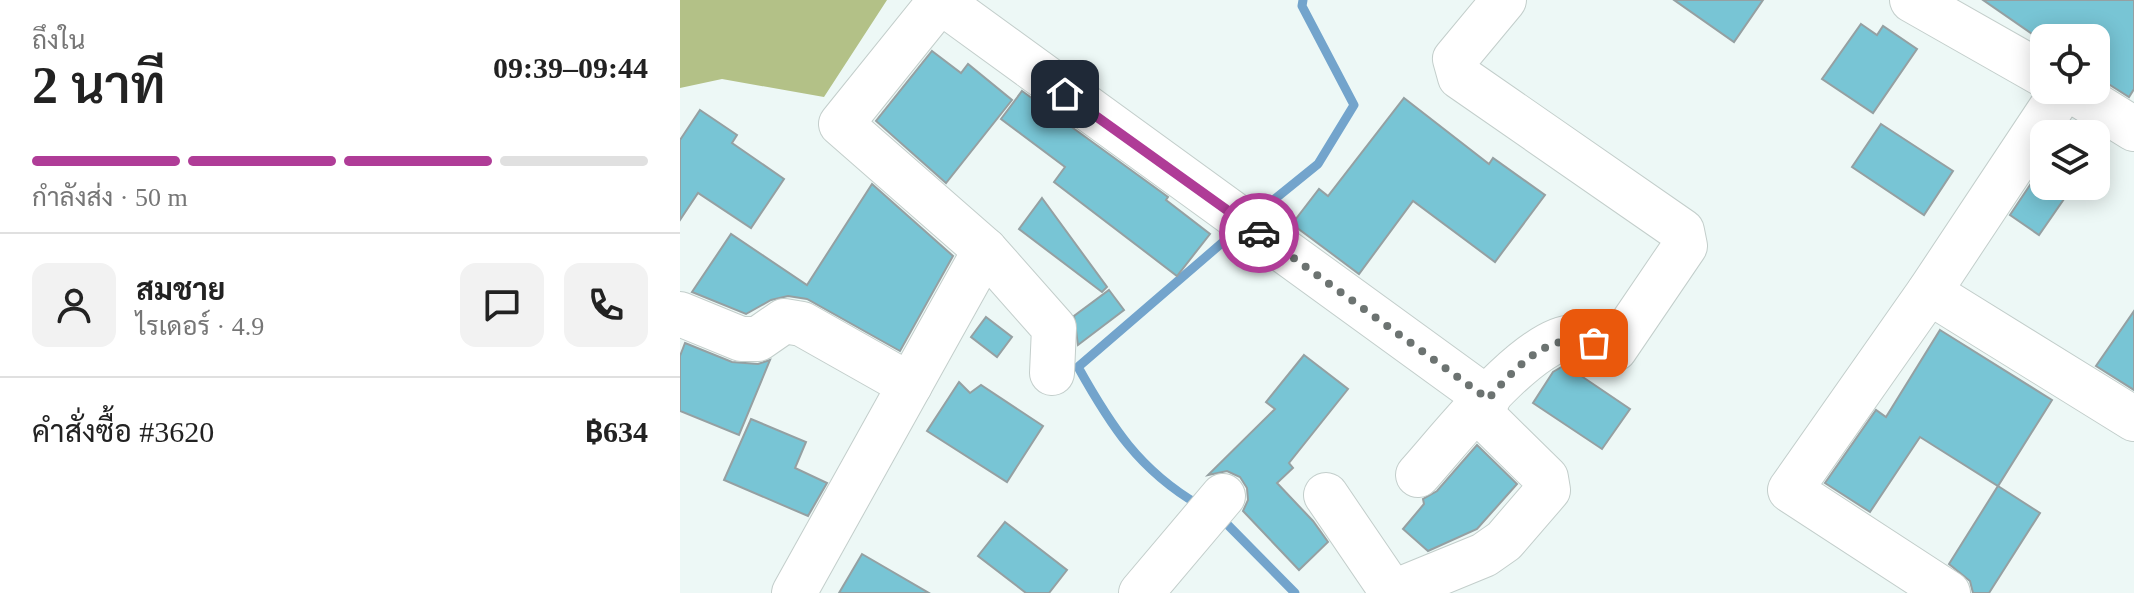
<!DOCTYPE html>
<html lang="th">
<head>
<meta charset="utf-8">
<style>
  :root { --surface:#fff; --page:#f2f2f2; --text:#222; --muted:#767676; --line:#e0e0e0; --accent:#af3c97 }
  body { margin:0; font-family:"Times New Roman",Sarabun,serif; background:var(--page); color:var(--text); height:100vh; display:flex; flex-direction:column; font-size:30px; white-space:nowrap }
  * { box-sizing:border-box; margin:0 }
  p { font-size:26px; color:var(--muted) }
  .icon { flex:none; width:44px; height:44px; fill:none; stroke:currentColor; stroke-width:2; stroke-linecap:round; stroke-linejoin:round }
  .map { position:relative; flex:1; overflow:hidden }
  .panel { display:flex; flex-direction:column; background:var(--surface); width:680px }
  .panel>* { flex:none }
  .buttons { position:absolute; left:1350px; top:24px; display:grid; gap:16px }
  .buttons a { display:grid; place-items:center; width:80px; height:80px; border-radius:16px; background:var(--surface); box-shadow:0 4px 20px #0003; font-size:40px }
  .pin { position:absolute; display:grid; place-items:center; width:68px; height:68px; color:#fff; margin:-34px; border-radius:16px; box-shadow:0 4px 12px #0006 }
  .courier { position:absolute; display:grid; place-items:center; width:80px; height:80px; margin:-40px; border:6px solid #af3c97; border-radius:50%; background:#fff; color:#222; box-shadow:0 2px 10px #0007 }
  .headline em { font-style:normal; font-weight:600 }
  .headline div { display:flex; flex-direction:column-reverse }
  .headline { display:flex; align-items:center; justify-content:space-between; height:136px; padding:0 32px }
  h1 { font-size:52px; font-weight:600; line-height:60px }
  .bar { display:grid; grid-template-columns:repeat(4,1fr); gap:12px 8px; align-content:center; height:96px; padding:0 32px }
  .bar i { height:10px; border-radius:6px; background:var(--line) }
  .bar .active { background:var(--accent) }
  .bar p { grid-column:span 4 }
  .line { display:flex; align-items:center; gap:20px; padding:0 32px; border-top:2px solid var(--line) }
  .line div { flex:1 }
  .round { display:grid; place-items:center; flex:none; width:84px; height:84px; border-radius:16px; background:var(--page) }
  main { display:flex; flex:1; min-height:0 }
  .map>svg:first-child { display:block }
</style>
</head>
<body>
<main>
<section class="panel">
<div class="headline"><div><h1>2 นาที</h1><p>ถึงใน</p></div><em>09:39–09:44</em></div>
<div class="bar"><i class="active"></i><i class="active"></i><i class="active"></i><i></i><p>กำลังส่ง · 50 m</p></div>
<div class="line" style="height:144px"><a class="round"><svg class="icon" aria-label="person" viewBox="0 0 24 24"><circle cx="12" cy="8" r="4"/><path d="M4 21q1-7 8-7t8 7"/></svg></a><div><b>สมชาย</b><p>ไรเดอร์ · 4.9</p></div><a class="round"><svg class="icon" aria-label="chat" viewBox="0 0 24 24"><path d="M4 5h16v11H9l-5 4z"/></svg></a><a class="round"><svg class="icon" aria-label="phone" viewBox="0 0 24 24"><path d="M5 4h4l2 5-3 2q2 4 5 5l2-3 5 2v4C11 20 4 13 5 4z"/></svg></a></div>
<div class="line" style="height:104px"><div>คำสั่งซื้อ #3620</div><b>฿634</b></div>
</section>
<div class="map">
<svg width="1454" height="593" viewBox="0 0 1454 593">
  <rect width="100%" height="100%" fill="#edf8f6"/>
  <!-- forest -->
  <polygon fill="#b3c187" points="0,0 207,0 144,97 42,79 0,88"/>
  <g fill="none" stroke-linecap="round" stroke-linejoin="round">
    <!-- stream -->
    <g stroke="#73a4cc" stroke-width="9">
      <polyline points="575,215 638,164 674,105 622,6 623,0"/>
      <path d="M 519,505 C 459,470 431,426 398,367 L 557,230"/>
      <polyline points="539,516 615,593"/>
    </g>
  </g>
  <!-- building -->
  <g fill="#78c5d5" stroke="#95a0a2" stroke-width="2">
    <polygon points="994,0 1083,0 1054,42"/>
    <polygon points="1303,0 1454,0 1454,89 1449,97 1416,76 1416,38 1358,38"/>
    <polygon points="1181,24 1197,35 1203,26 1237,49 1193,113 1142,79"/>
    <polygon points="252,51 281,73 288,64 332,100 266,183 196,121"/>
    <polygon points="342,91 488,197 486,200 530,234 497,276 374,182 385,167 321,119"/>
    <polygon points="724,98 809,164 813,158 865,195 815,262 733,201 679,274 612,224 639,189 648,196"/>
    <polygon points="20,110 57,135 52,143 104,179 71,228 18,193 0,220 0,140"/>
    <polygon points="1201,124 1273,171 1244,215 1172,167"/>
    <polygon points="1364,164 1364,186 1393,186 1359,235 1330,215"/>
    <polygon points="192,184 273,256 220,351 127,299 108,296 91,300 66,314 12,292 51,234 127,285"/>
    <polygon points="362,198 427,287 422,292 339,229"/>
    <polygon points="429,290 444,310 398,345 394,316"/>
    <polygon points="1454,311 1454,390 1416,366"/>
    <polygon points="306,317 332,337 317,357 291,337"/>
    <polygon points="1260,330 1372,400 1318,486 1240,437 1190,512 1145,483 1196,410 1206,417"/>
    <polygon points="5,343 52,362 78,364 90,360 59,435 0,411 0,356"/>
    <polygon points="624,355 668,389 609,463 613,468 597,483 633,521 648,542 619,570 563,511 568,500 567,488 560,477 547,471 528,475 595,409 586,402"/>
    <polygon points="885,365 950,409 922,449 853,403 873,372"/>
    <polygon points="279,382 290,393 301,385 363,426 327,482 247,431"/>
    <polygon points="71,419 126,442 115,468 147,483 128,516 44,480"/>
    <polygon points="797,445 837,484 797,529 748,551 723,529 744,504 743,499 757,491"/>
    <polygon points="1318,486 1360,513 1309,593 1293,593 1290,581 1269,564"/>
    <polygon points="325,522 387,570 369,593 346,593 298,556"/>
    <polygon points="182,554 249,593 159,593"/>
  </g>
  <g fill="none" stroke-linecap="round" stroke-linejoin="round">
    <defs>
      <g id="minor">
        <polyline points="1232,0 1364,75"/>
        <polyline points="1391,90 1454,129"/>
        <polyline points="1249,292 1454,419"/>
        <polyline points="0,314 61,339 78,339 104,321 122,324 230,385"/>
        <polyline points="372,373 374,328 305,250 161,124 260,1 808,399"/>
        <path d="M 738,475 C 768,442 848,338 893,337 C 905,337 923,346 935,349 L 1005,246 L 1002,231 L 780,77 L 775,59 L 824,0"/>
        <polyline points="646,495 712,592"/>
        <polyline points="114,593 305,250"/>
        <polyline points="461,593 543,496"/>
        <polyline points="711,593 804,555 824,541 868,490 866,478 797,410"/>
        <polyline points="1268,593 1110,490 1249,292 1383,90"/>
      </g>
    </defs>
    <!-- minor casing -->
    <use href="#minor" stroke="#c3cecb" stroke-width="46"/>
    <!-- minor -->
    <use href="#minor" stroke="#fff" stroke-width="44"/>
  </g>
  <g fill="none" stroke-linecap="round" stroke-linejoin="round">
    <!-- done -->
    <path stroke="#6c7371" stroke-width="8" stroke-dasharray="0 14.4" d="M 579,233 L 808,399 C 837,367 867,330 914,343"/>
    <!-- route -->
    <polyline stroke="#af3c97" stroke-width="10" points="385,94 579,233"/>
  </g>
</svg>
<div class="buttons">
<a><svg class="icon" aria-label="locate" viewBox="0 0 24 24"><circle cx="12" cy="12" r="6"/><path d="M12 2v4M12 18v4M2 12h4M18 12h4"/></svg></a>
<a><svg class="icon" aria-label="layers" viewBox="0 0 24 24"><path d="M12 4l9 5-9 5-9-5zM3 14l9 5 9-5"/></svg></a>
</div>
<div class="pin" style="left:914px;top:343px;background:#ea580c"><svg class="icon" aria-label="bag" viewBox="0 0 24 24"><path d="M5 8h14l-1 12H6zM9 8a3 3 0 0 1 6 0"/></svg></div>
<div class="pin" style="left:385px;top:94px;background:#1f2937"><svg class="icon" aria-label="home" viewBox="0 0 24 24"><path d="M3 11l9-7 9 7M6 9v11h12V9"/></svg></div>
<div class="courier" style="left:579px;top:233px"><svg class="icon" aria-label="car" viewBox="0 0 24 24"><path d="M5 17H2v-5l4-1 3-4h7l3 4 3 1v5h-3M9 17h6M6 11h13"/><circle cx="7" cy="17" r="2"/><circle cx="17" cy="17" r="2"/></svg></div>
</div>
</main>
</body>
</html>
